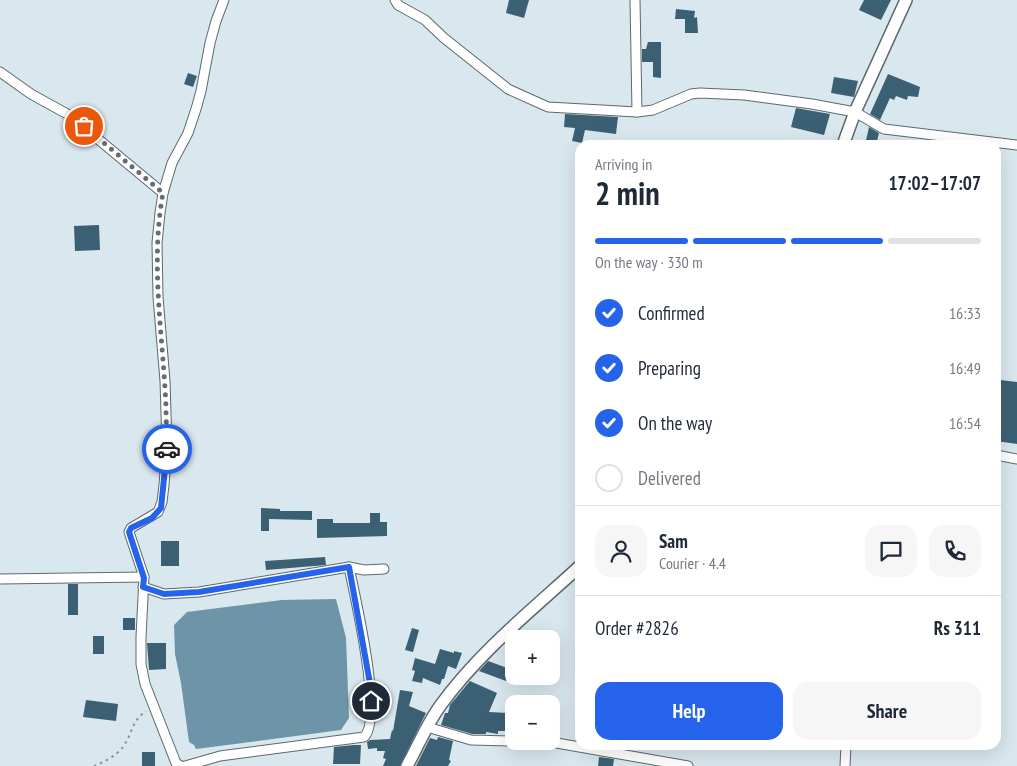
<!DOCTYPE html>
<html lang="en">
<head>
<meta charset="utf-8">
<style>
  :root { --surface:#fff; --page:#f6f6f7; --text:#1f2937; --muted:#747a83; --line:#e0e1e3; --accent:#2563eb }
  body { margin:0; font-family:"PT Sans Narrow",sans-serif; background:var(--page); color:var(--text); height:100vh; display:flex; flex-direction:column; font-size:19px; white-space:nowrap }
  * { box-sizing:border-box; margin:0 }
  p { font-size:16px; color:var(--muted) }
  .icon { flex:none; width:28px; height:28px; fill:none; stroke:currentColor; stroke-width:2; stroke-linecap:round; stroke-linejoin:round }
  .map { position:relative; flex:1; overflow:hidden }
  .drawer { position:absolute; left:575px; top:140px; width:426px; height:610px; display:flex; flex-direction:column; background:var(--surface); border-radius:15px; box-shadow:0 5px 20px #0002 }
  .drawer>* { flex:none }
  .buttons { position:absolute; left:505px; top:630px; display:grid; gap:10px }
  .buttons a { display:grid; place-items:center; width:55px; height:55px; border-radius:10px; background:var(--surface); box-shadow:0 5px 20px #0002; font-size:25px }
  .pin { position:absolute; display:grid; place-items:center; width:42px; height:42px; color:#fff; margin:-21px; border:2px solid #fff; border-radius:50%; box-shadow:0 1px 5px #0007 }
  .courier { position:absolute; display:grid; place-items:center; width:50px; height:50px; margin:-25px; border:4px solid #2563eb; border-radius:50%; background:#fff; color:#222; box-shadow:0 1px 6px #0007 }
  .summary em { font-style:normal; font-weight:700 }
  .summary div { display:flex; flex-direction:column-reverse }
  .summary { display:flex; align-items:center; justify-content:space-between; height:85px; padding:0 20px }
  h1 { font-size:32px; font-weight:700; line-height:38px }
  .bar { display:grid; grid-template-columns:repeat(4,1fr); gap:8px 5px; align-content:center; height:60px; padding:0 20px }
  .bar i { height:6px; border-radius:4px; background:var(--line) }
  .bar .active { background:var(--accent) }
  .bar p { grid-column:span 4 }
  .line { display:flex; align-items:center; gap:12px; padding:0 20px; border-top:1px solid var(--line) }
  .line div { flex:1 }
  .round { display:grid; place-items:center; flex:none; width:52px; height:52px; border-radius:15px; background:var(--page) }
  ol { padding:0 20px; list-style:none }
  li { display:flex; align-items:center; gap:15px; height:55px }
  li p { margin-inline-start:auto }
  li .icon { padding:5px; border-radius:50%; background:var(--accent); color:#fff; stroke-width:4 }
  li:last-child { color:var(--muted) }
  li i { width:28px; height:28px; border:2px solid var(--line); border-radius:50% }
  .action { display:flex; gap:10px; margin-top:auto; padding:10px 20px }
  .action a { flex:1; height:58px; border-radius:15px; background:var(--accent); color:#fff; font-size:20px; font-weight:700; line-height:58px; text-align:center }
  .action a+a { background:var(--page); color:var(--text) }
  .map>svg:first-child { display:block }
</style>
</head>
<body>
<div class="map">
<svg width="1017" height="766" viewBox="0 0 1017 766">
  <rect width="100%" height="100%" fill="#d9e7ee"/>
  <!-- water -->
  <polygon fill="#6e94a8" points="336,599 346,638 349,718 341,730 196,749 194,745 189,742 181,683 175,654 174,625 187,612 282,600"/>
  <!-- building -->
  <g fill="#3c6073">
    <polygon points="509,0 529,0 524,18 506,13"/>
    <polygon points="864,0 891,0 881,20 859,10"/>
    <polygon points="676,9 695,11 694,18 697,17 698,33 685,33 685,19 675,19"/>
    <polygon points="648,42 661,42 661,78 653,77 653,62 642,62 642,49 646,49"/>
    <polygon points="188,73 197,76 193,87 184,84"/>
    <polygon points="888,74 920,87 918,97 908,96 907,100 896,96 894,100 890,98 880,120 870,114"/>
    <polygon points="834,77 858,81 854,97 831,93"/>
    <polygon points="796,108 830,114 824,135 791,127"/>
    <polygon points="565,114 618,117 616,134 585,130 582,143 572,141 575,128 564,127"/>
    <polygon points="869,127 879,133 876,145 865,145"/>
    <polygon points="99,225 100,250 75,251 74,226"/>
    <polygon points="1000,380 1017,382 1017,444 996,441 996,402"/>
    <polygon points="261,508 280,509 280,511 312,511 312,520 269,519 269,531 261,531"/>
    <polygon points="370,513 380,513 380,522 387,522 387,536 317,538 317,519 333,519 333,523 370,523"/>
    <rect x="161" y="541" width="18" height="25"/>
    <polygon points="325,557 326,565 266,570 265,561"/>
    <rect x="68" y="584" width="10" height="31"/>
    <rect x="123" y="618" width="12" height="12"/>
    <polygon points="412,628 419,630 413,652 405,650"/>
    <rect x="93" y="636" width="11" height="18"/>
    <polygon points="147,643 166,643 166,669 149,670"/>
    <polygon points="440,649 454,653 454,651 462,653 456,669 448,666 444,679 442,679 440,685 423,678 422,683 412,681 415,671 412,670 415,658 435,664"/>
    <polygon points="488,661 510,669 506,681 479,671"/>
    <polygon points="470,681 497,693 489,712 508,713 507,731 498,731 498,734 486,732 486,734 472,734 441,725 445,713 448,713 450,705"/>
    <polygon points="400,690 413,692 409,706 426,713 400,766 383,766 386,759 383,758 385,751 377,751 377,748 368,749 367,742 370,740 390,739 392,730 393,731"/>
    <polygon points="86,700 118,704 116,721 83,717"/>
    <polygon points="438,737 453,741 449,760 451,761 448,766 416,766 430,738 437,740"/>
    <polygon points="354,745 361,745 360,764 333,764 334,747"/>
    <rect x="142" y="752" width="13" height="14"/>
    <polygon points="599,757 614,759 613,766 598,766"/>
  </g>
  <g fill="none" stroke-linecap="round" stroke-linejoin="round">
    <defs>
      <g id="street">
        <polyline points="395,0 398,5 425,20 444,38 508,89 548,107 637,112 653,110 691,94 700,93 744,95 812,104 855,112 884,129 1017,145"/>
        <polyline points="635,0 637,112"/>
        <polyline points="0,72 31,94 69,115 163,193"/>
        <polyline points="996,455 1017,459"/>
        <polyline points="0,579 144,577"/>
        <polyline points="143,587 164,594 199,592 349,567 364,570 384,569"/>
        <polyline points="427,727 471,740 514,741"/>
        <polyline points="545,741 688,766"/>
        <polyline points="181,766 176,763 145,684 141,664 141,637 144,577 129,532 131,528 158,512 162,502 164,485 167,445 165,381 158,297 157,243 160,213 163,193 172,163 188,133 196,109 201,91 210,43 216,21 224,0"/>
        <path d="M 185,766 L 220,756 L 364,737 C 384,718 355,597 349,567"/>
        <polyline points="845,766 846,745"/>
      </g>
      <g id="secondary">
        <polyline points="843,145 855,112 906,0"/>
        <path d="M 407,766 C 418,746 427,724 440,706 C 479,652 532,610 580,566"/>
      </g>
    </defs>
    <!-- street casing -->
    <use href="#street" stroke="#5d696f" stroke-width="11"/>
    <!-- secondary casing -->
    <use href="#secondary" stroke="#5d696f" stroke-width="14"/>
    <!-- path -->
    <path stroke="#889297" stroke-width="2" stroke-dasharray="2.5 4" stroke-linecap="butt" d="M 94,766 C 104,762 116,756 123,747 C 133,733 130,723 146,711"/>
    <!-- street -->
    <use href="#street" stroke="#fff" stroke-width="9"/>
    <!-- secondary -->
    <use href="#secondary" stroke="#fff" stroke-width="11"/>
  </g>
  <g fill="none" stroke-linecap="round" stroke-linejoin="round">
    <!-- done -->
    <path stroke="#656d72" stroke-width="5" stroke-dasharray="0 9" d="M 84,126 L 163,193 C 150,264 163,335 166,407 C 166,421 167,435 167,449"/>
    <!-- route -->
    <polyline stroke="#2563eb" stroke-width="6" points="167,449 161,508 152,518 131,528 129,532 144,578 143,587 164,594 199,592 349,567 371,689 371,701"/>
  </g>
</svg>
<div class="buttons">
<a>+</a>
<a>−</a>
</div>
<div class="pin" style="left:84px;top:126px;background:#ea580c"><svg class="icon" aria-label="bag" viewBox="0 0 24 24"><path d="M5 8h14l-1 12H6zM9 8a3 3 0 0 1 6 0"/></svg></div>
<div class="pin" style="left:371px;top:701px;background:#1f2937"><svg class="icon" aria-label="home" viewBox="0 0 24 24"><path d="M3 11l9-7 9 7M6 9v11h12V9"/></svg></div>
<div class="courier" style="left:167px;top:449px"><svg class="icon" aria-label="car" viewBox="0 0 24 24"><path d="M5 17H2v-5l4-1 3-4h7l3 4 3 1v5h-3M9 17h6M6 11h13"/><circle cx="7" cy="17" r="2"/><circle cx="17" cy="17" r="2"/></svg></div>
<section class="drawer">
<div class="summary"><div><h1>2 min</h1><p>Arriving in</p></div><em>17:02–17:07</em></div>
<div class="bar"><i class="active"></i><i class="active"></i><i class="active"></i><i></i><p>On the way · 330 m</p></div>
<ol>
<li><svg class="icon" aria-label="check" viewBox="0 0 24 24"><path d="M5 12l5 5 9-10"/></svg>Confirmed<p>16:33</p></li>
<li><svg class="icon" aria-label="check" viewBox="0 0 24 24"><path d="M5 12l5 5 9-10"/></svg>Preparing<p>16:49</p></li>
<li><svg class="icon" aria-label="check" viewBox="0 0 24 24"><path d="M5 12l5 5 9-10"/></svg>On the way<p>16:54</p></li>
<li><i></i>Delivered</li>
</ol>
<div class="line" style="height:90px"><a class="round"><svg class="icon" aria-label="person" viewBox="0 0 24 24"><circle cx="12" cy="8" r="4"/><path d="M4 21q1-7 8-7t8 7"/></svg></a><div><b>Sam</b><p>Courier · 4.4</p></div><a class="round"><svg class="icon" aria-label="chat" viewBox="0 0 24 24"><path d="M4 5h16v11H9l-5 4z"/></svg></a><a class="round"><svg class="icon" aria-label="phone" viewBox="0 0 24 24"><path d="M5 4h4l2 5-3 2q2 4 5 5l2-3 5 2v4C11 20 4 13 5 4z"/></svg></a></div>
<div class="line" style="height:65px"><div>Order #2826</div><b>Rs 311</b></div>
<div class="action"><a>Help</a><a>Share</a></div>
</section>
</div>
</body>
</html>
